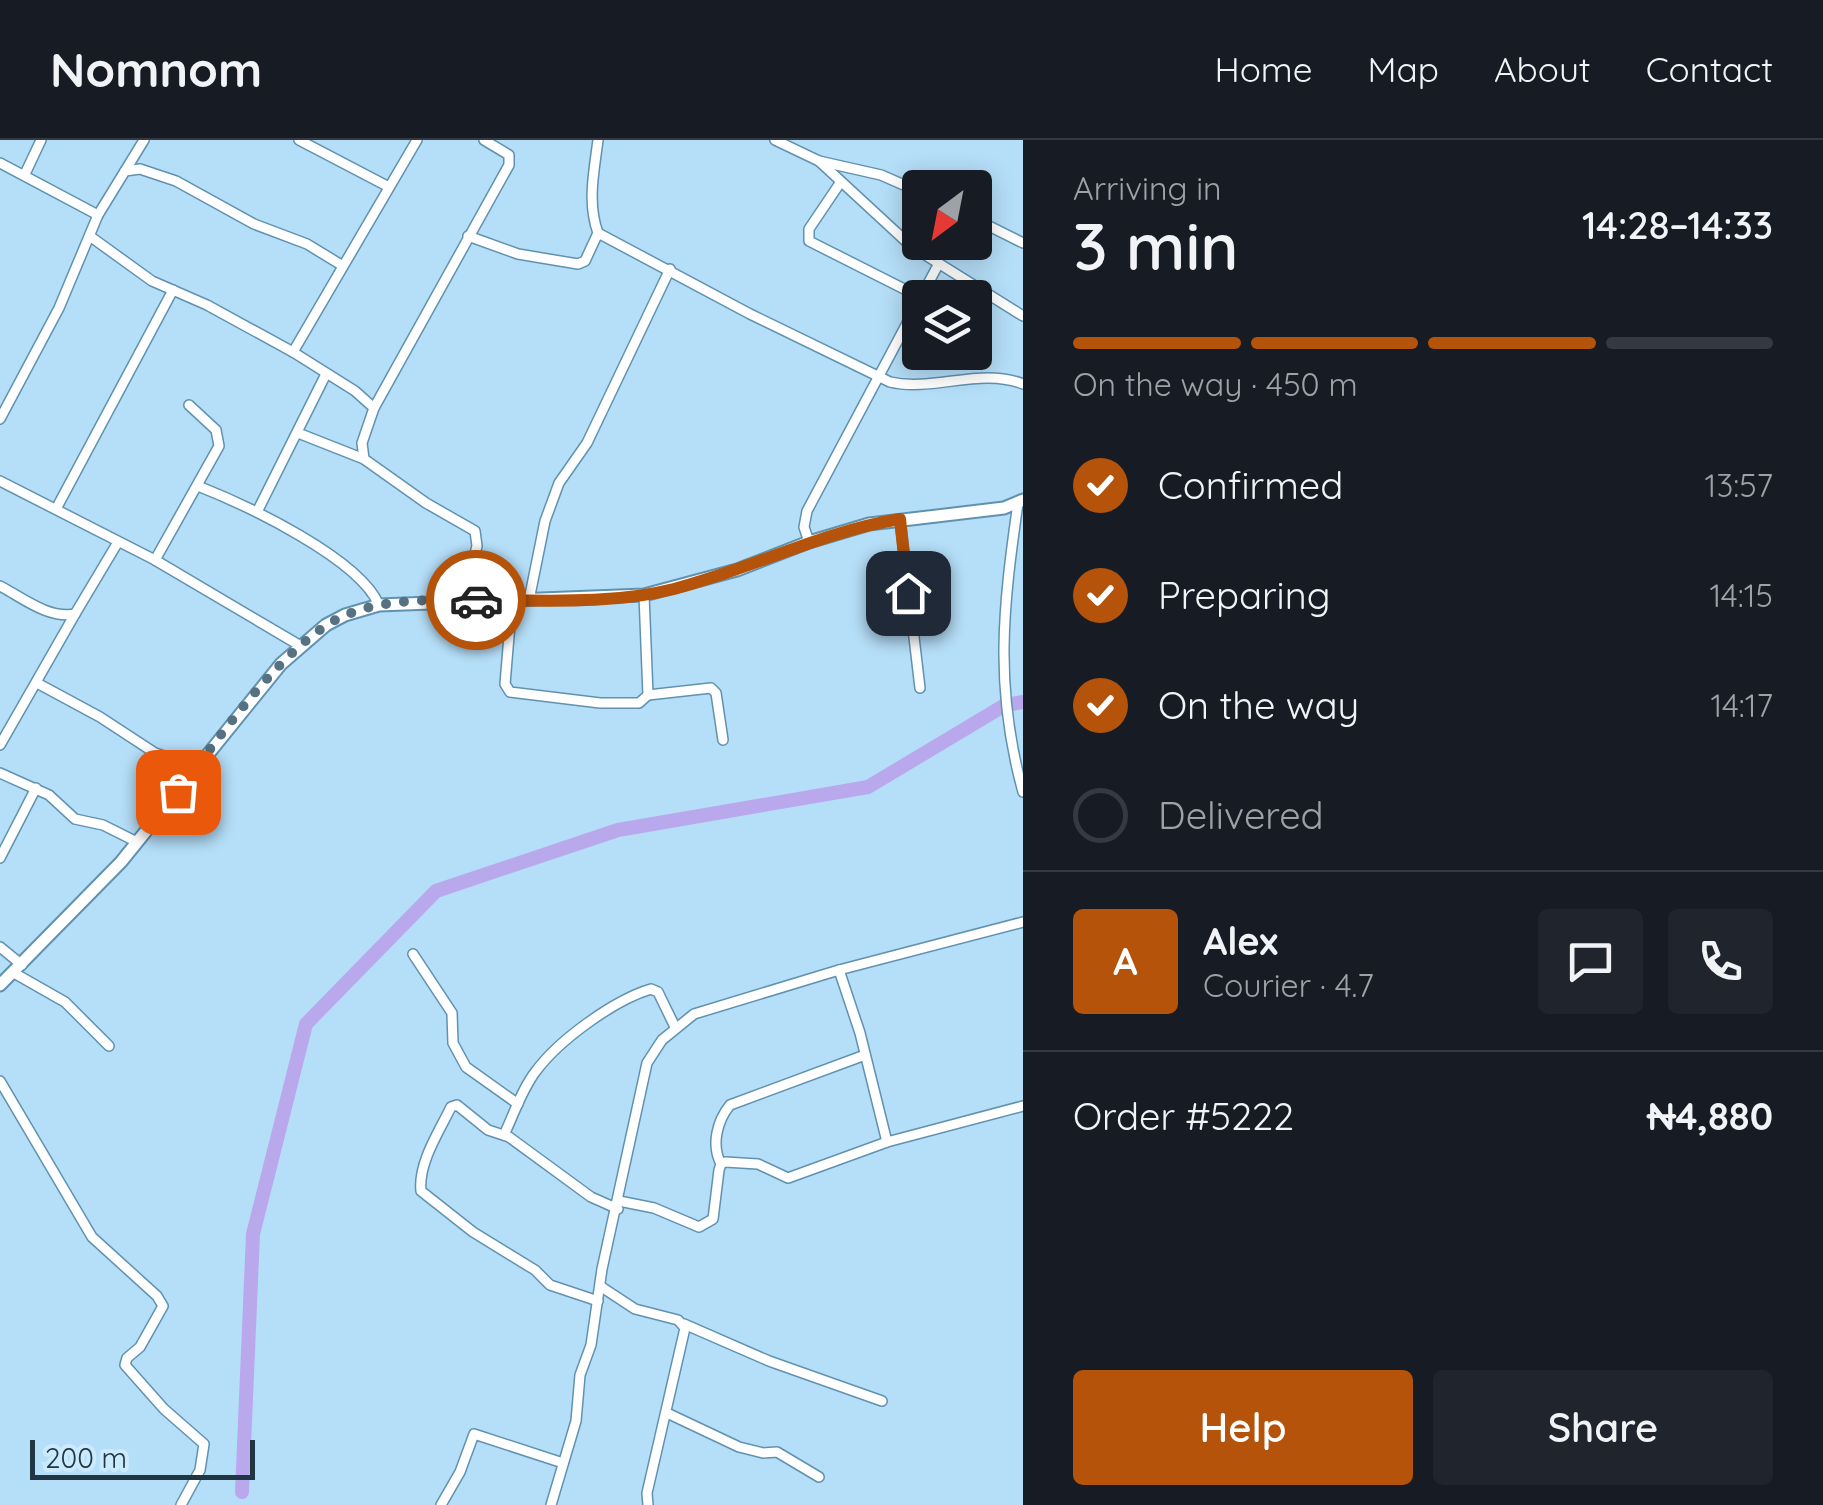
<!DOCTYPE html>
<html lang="en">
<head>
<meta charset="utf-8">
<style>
  :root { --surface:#171b24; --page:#20242c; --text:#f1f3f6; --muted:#9ea1a6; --line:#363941; --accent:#b45309 }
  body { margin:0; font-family:Quicksand,sans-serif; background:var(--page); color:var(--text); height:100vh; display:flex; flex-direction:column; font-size:38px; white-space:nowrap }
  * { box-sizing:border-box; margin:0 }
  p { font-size:32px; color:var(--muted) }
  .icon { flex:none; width:55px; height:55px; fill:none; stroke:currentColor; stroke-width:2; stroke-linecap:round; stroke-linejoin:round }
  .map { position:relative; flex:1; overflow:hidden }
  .side { display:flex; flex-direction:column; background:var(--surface); width:800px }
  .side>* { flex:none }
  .needle { width:65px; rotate:212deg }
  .tools { position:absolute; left:902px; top:30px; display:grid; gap:20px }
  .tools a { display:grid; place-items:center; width:90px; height:90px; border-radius:10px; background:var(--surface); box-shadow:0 5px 25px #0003; font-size:50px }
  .scale { position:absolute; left:30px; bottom:25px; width:225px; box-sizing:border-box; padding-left:10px; border:5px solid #213643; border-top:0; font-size:28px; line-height:35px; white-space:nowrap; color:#213643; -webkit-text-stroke:8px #cbeafe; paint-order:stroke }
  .pin { position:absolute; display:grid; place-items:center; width:85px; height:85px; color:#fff; margin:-42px; border-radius:20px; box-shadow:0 5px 15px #0006 }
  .courier { position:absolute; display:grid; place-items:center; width:100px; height:100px; margin:-50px; border:8px solid #b45309; border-radius:50%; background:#fff; color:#222; box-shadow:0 2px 12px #0007 }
  .summary em { font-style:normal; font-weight:600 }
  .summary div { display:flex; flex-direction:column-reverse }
  .summary { display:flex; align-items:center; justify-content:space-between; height:170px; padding:0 50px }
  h1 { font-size:65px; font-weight:600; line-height:75px }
  .bar { display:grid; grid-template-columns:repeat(4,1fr); gap:15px 10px; align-content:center; height:120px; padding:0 50px }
  .bar i { height:12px; border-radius:8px; background:var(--line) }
  .bar .selected { background:var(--accent) }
  .bar p { grid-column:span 4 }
  .line { display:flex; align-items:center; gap:25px; padding:0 50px; border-top:2px solid var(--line) }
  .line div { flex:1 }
  .round { display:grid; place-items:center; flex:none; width:105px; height:105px; border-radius:10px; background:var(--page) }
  ol { padding:0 50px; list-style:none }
  li { display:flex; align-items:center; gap:30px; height:110px }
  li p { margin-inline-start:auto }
  li .icon { padding:10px; border-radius:50%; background:var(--accent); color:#fff; stroke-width:4 }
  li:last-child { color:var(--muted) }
  li i { width:55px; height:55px; border:5px solid var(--line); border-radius:50% }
  .action { display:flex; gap:20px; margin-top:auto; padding:20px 50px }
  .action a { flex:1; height:115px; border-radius:10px; background:var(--accent); color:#fff; font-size:40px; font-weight:600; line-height:115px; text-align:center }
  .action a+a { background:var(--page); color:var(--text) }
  header { display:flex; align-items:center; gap:60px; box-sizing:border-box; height:140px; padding:0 50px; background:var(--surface); border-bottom:2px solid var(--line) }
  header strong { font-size:48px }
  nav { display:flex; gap:55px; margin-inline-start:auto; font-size:35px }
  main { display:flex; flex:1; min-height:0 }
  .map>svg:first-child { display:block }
</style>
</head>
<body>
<header>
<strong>Nomnom</strong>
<nav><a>Home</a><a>Map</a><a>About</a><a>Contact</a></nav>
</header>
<main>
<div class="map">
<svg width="1023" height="1365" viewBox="0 0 1023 1365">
  <rect width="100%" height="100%" fill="#b5def8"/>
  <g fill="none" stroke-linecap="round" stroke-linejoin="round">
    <!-- river -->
    <polyline stroke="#baa8ed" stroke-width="14" points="242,1352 253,1094 306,884 436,751 618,690 868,647 1005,565 1023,562"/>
    <defs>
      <g id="minor">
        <polyline points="299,0 389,47"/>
        <path d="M 598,0 C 594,32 587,62 598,93 L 750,174 L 890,242 C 933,252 981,227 1023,244"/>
        <polyline points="775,0 819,21 881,35 920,52"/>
        <polyline points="819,21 911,106 1023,176"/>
        <polyline points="0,23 98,75"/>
        <polyline points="125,31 144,0"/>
        <polyline points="25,34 41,0"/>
        <polyline points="840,43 809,89 809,101 920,157"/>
        <polyline points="975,79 1023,103"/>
        <polyline points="468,96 518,114 578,124 585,121 598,93"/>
        <polyline points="91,97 152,141 207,165 293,212 355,251 374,268"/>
        <polyline points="293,212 417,0"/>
        <polyline points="0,279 59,168 98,75 125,31 140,29 176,41 254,84 307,104 343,126"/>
        <polyline points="298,293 364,319"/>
        <polyline points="0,341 155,420 299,505"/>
        <path d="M 198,346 C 246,365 359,418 379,465"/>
        <path d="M 1018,363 C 1003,468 994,547 1023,652"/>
        <polyline points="56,369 173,150"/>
        <polyline points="257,372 326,234"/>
        <polyline points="900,379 920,548"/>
        <polyline points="809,402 804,387 807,371 938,125"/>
        <polyline points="155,420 219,306 216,290 189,265"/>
        <path d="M 0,446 C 23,458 48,479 75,474 L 118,402"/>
        <polyline points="463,460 477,406 475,391 426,363 364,319 362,303 374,268 509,25 509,15 484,0"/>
        <polyline points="512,460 505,544 510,552 600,563 639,563 648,555 644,455"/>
        <polyline points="529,460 545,381 559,343 587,303 670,129"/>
        <polyline points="37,543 100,577 155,613 197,627"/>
        <polyline points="648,555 711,548 716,553 723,600"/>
        <polyline points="0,605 75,474"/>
        <polyline points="0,633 49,655 75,679 103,685 137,702"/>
        <polyline points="0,718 36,648"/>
        <polyline points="0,807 22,825"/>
        <polyline points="413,814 452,873 453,903 466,927 518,964"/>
        <polyline points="14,833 65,862 109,906"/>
        <polyline points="0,941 92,1097 157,1156 163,1166 140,1207 127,1218 125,1225 164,1269 204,1304 200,1330 181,1365"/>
        <path d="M 504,995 C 514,974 522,949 536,931 C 559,900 614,860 651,849 L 658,852 L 675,887"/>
        <polyline points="887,1002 860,893 839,830 1023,782"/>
        <path d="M 721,1024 C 711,1005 717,981 730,965 L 865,915"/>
        <polyline points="619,1061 654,1068 699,1087 713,1079 719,1030 721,1024 725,1022 758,1024 788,1038 887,1002 1023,966"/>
        <polyline points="600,1146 635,1169 678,1180 685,1188 647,1353 648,1365"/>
        <path d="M 598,1161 L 550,1145 L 535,1130 L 473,1092 L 421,1051 C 418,1023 439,992 451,967 L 457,965 L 488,990 L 509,997 L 591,1057 L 618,1069"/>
        <polyline points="684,1184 769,1221 882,1261"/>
        <polyline points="667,1273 739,1307 763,1313 777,1312 819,1337"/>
        <polyline points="441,1365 460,1332 474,1294 563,1323"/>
        <polyline points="551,1365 576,1281 580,1235 591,1205 602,1129 647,923 662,900 694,874 839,830"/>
      </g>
      <polyline id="major" points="0,845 121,722 281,524 326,485 345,475 379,465 644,455 737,430 809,402 869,384 1004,368 1023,360"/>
    </defs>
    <!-- minor casing -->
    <use href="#minor" stroke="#6092b0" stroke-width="12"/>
    <!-- major casing -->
    <use href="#major" stroke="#6092b0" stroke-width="15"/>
    <!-- minor -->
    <use href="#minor" stroke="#fff" stroke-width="9"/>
    <!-- major -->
    <use href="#major" stroke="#fff" stroke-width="11"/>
  </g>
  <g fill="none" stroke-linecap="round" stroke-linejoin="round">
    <!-- done -->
    <path stroke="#557182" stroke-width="10" stroke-dasharray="0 18" d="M 178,652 C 218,599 287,499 346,475 C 386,458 434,460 476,460"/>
    <!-- route -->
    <path stroke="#b45309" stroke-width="12" d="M 476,460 C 541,460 610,465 674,449 C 751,429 821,392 900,379 L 908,453"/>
  </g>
</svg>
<div class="tools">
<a><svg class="needle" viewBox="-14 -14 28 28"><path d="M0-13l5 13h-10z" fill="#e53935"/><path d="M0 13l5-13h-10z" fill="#9ea1a6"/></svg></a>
<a><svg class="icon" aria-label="layers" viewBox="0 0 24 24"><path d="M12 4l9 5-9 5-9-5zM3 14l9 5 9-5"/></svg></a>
</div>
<div class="scale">200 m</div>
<div class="pin" style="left:178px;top:652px;background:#ea580c"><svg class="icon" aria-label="bag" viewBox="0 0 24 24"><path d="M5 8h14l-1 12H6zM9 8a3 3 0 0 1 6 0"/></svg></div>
<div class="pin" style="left:908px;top:453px;background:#1f2937"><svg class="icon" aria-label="home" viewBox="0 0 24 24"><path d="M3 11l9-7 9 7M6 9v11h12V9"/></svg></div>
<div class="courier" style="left:476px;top:460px"><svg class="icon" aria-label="car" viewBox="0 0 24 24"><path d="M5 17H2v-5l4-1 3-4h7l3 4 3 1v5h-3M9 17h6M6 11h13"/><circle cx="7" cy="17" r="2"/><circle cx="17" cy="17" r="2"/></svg></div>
</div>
<section class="side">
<div class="summary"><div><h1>3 min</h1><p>Arriving in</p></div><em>14:28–14:33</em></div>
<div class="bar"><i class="selected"></i><i class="selected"></i><i class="selected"></i><i></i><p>On the way · 450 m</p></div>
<ol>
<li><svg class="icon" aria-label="check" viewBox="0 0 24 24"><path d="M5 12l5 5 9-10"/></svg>Confirmed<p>13:57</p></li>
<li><svg class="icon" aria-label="check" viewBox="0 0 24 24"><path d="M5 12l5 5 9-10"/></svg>Preparing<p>14:15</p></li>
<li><svg class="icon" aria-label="check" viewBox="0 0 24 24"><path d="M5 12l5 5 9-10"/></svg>On the way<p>14:17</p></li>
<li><i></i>Delivered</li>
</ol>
<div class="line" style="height:180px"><b class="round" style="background:var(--accent);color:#fff">A</b><div><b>Alex</b><p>Courier · 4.7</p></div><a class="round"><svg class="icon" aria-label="chat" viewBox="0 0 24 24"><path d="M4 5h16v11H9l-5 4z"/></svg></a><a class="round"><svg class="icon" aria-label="phone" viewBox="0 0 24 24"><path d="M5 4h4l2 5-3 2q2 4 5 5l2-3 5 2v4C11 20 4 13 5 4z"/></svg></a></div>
<div class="line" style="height:130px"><div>Order #5222</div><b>₦4,880</b></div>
<div class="action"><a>Help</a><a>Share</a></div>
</section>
</main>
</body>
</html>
